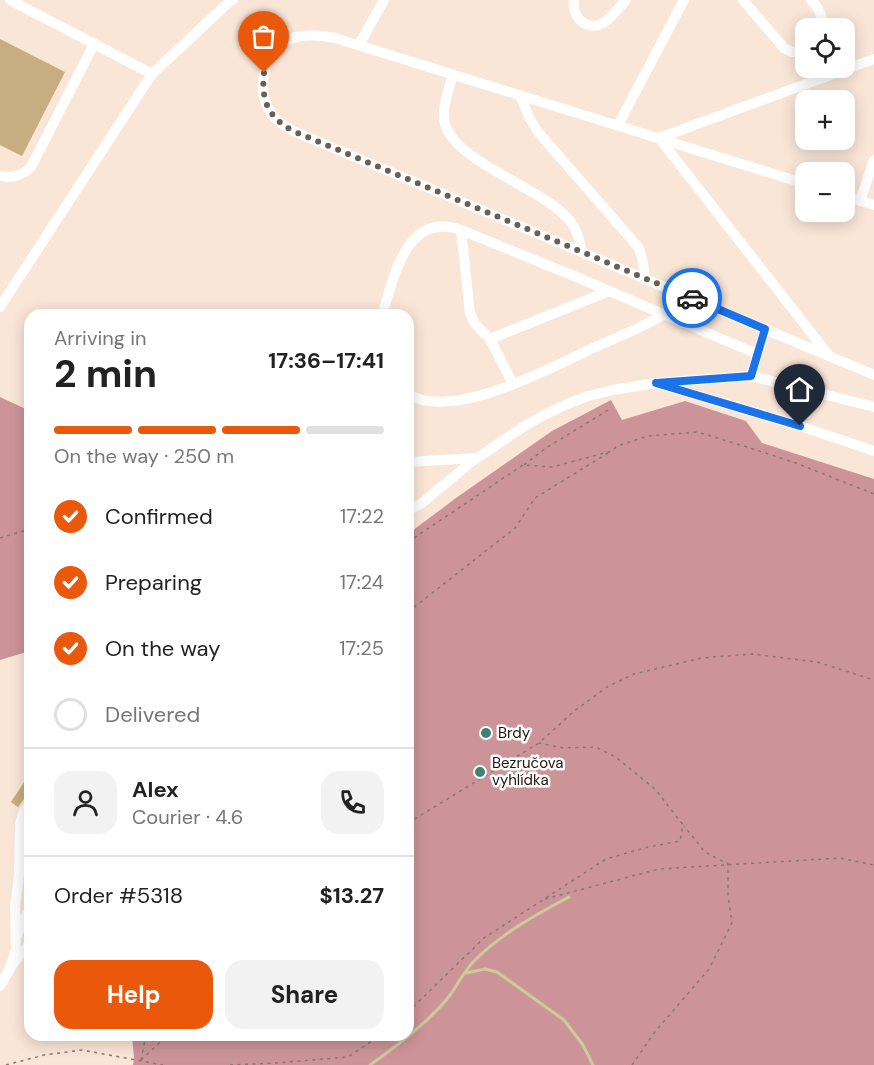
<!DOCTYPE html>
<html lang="en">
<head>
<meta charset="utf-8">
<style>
  :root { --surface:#fff; --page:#f2f2f2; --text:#222; --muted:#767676; --line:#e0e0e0; --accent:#ea580c }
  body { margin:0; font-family:"DM Sans",sans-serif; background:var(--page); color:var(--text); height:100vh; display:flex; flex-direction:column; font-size:22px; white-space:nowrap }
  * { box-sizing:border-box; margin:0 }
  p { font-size:20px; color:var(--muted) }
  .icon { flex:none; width:33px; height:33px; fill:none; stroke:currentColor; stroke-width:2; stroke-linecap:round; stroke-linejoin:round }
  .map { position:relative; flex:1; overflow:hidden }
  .panel { position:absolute; left:24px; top:309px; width:390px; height:732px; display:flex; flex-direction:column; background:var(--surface); border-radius:18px; box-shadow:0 3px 15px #0003 }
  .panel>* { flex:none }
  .fabs { position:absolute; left:795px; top:18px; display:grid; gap:12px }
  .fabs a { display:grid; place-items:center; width:60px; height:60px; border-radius:12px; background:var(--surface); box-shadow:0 3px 15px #0003; font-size:30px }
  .pin { position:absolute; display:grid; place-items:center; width:51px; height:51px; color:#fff; margin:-62px -26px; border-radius:50% 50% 50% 0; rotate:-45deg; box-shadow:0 0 6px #0007 }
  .pin .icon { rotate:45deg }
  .courier { position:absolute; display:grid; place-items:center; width:60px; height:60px; margin:-30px; border:4px solid #1a73e8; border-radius:50%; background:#fff; color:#222; box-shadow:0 2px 8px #0007 }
  .headline em { font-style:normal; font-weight:700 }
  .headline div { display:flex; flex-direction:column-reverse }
  .headline { display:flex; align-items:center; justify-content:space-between; height:102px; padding:0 30px }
  h1 { font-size:39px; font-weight:700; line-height:45px }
  .bar { display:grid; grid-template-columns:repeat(4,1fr); gap:9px 6px; align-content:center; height:72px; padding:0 30px }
  .bar i { height:8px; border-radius:4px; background:var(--line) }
  .bar .active { background:var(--accent) }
  .bar p { grid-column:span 4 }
  .line { display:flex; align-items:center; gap:15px; padding:0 30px; border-top:2px solid var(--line) }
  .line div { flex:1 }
  .round { display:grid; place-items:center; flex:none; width:63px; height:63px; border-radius:18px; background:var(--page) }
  ol { padding:0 30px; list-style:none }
  li { display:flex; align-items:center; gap:18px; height:66px }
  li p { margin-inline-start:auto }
  li .icon { padding:6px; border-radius:50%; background:var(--accent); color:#fff; stroke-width:4 }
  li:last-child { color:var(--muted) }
  li i { width:33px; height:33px; border:3px solid var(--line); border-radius:50% }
  .cta { display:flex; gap:12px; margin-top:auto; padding:12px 30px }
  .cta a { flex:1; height:69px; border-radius:18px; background:var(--accent); color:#fff; font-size:24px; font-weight:700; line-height:69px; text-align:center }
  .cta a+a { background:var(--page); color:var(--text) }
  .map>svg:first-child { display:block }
</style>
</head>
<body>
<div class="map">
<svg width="874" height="1065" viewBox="0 0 874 1065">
  <rect width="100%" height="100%" fill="#fae6d7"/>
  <!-- forest -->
  <g fill="#cc9499">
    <polygon points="0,397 30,411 30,651 0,660"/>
    <polygon points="611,400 622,420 685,401 746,421 762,443 874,479 874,1065 133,1065 134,1058 132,1035 408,1035 408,534 456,498 552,431"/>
  </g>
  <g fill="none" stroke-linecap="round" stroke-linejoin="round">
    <!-- stream -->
    <g stroke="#cc9" stroke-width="3">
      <polyline points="466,973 485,969 497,972 564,1020 583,1045 593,1065"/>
      <path d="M 370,1065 C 397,1046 426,1024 447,999 C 457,987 463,972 474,961 C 501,934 535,915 569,897"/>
    </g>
  </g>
  <!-- building -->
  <g fill="#c6ae80">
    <polygon points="0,39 65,72 22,156 0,145"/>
    <polygon points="30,773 30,791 18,807 11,802"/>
  </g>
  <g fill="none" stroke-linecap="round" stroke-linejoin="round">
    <!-- path -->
    <g stroke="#88786c" stroke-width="1.5" stroke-dasharray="3 4.5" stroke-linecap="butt">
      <polyline points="524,465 546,448 610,409"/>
      <polyline points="0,538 30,529"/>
      <polyline points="408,542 523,465 552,467 612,451 617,446 648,436 697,432 744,446 796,463 874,494"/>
      <polyline points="408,612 515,528 535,498 608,453"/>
      <polyline points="408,823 539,743 573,712 607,687 634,674 701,658 752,654 817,662 874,680"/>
      <polyline points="545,899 659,869 840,858 874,865"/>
      <polyline points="408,1012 484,938 606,859 648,847 680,841 683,825 656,790 617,758 596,747 563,748 539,743"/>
      <polyline points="141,1060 168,1035"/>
      <polyline points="141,1060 146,1035"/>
      <polyline points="6,1065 44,1055 82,1050 163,1065"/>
      <polyline points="230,1065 276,1063 348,1057 381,1035"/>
      <polyline points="632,1065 654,1033 709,969 732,923 728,895 728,864 705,852 684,826"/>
    </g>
    <!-- minor -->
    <g stroke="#fff" stroke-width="10">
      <polyline points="10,0 152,74"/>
      <path d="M 574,0 C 571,18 588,33 605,22 C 613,16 619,7 626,0"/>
      <polyline points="743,0 784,48 792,52 806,52"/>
      <path d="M 811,0 C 819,8 823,17 823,28"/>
      <polyline points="359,45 384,0"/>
      <path d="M 453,74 C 449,89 441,108 445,124 C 456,163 543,187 571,222 C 578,231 579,241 582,252"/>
      <polyline points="520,95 529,117 538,132 639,248 643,262 645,279"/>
      <polyline points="618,125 684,0"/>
      <path d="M 0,176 C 13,178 22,176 31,167 L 94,44"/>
      <path d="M 806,184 L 335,38 C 319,35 299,33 284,42 C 263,55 257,89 269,110 C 274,120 283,125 293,131 L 874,375"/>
      <polyline points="844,196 874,205"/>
      <polyline points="860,201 874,160"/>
      <polyline points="461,230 470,313 475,324 490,339 513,384"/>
      <polyline points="0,307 152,74 228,3 233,0"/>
      <path d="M 382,315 C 394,277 406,211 461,230 L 574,276 L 757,354"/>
      <polyline points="490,339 609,291"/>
      <polyline points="827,353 659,138 874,59"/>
      <polyline points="751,376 765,329"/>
      <polyline points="662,385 800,426 874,451"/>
      <path d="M 408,394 C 451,421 544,371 585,352 C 611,339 639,330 664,314"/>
      <polyline points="408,462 476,458"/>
      <polyline points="408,511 422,503 470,463 523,427 544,415 567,404 588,396 613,390 656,383 751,376 874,407"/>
      <polyline points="21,872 30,856"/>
      <polyline points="17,935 24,919 30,909"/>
      <polyline points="10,968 16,950 15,907 19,875 20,823 24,811 30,803"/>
      <polyline points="0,986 10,968 30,943"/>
    </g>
  </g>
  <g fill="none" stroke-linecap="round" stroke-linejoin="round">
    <!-- done -->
    <path stroke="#6c5e52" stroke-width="6" stroke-dasharray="0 10.8" d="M 264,73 C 261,101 268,117 293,131 L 692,298"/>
    <!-- route -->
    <polyline stroke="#1a73e8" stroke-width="8" points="692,298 765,329 751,376 656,383 800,426"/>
  </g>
  <!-- markers -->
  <g fill="#3f8173" stroke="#fff" stroke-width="2">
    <circle cx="486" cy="733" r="6"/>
    <circle cx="480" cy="772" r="6"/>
  </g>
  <g text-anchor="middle" stroke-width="5" stroke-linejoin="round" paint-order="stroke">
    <!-- poi labels -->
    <g font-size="15" fill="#1f140a" stroke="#fff" text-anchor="start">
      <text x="498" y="738">Brdy</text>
      <text x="492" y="768">Bezručova<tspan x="492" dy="17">vyhlídka</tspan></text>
    </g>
  </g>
</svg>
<div class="fabs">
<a><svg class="icon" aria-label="locate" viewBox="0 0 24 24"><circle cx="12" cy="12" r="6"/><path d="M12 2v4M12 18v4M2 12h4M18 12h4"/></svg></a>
<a>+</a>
<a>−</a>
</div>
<div class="pin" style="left:264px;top:73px;background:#ea580c"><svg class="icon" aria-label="bag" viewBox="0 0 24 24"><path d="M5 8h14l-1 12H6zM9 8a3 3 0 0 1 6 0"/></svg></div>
<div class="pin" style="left:800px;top:426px;background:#1f2937"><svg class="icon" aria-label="home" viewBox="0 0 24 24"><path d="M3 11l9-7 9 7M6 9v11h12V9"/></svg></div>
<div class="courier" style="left:692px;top:298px"><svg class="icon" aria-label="car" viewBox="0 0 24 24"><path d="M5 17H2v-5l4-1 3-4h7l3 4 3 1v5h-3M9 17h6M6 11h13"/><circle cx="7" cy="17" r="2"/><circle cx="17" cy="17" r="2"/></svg></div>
<section class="panel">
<div class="headline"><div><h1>2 min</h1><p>Arriving in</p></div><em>17:36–17:41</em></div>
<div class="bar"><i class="active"></i><i class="active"></i><i class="active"></i><i></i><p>On the way · 250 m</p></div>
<ol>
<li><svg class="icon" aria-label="check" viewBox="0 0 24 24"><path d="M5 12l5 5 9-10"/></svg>Confirmed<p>17:22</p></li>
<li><svg class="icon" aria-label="check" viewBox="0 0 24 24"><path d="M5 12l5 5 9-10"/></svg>Preparing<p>17:24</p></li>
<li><svg class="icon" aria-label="check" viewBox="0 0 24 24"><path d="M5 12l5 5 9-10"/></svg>On the way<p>17:25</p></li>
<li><i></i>Delivered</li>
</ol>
<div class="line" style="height:108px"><a class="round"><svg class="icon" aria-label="person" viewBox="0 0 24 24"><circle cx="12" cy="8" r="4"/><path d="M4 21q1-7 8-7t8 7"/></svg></a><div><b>Alex</b><p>Courier · 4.6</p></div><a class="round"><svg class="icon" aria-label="phone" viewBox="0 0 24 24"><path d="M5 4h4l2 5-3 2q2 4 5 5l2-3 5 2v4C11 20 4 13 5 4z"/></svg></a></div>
<div class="line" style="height:78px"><div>Order #5318</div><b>$13.27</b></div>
<div class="cta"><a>Help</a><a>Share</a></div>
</section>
</div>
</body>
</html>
